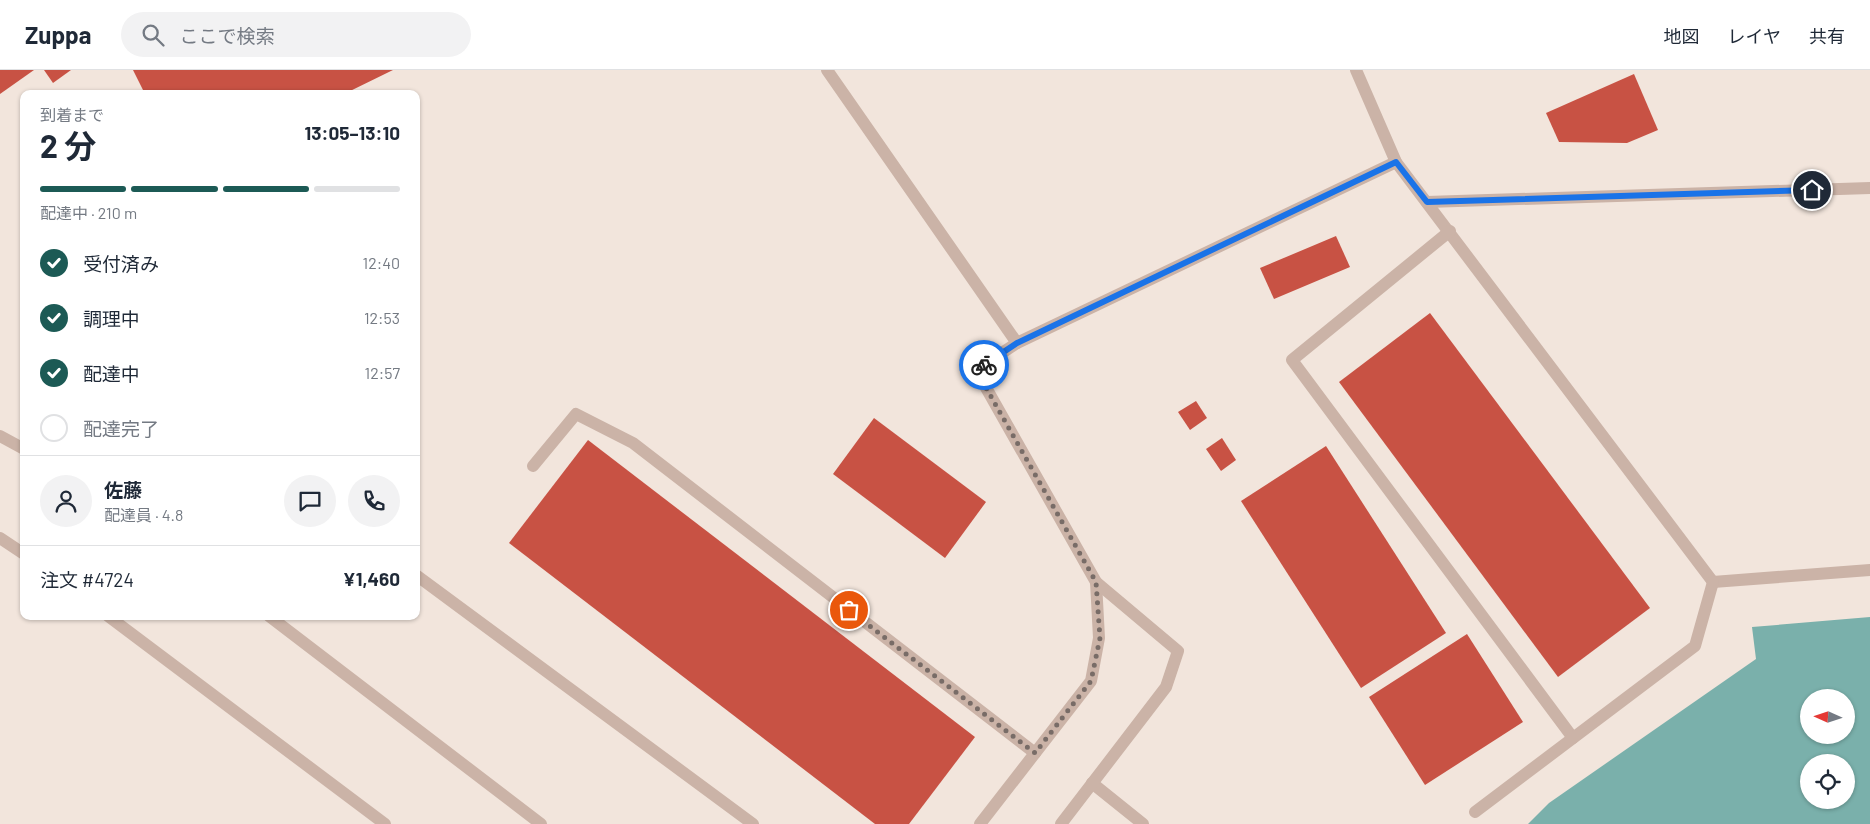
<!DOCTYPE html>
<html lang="ja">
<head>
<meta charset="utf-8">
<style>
  :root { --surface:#fff; --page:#f2f2f3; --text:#1f2937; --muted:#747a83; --line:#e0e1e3; --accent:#1c5a55 }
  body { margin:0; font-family:Barlow,"Noto Sans JP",sans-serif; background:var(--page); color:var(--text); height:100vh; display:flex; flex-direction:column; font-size:19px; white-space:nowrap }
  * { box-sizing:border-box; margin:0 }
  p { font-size:16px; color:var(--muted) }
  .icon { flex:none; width:28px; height:28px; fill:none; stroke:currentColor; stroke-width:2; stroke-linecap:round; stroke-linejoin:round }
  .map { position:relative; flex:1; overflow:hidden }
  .panel { position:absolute; left:20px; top:20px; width:400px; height:530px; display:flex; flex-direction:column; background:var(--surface); border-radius:10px; box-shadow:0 1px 4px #0004 }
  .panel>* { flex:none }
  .needle { width:32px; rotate:273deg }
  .fabs { position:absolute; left:1800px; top:619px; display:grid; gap:10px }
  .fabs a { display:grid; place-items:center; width:55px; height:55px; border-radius:50%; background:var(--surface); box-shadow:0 1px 4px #0004; font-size:25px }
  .pin { position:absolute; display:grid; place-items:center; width:42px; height:42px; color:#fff; margin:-21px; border:2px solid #fff; border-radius:50%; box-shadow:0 1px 5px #0007 }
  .courier { position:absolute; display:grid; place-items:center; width:50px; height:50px; margin:-25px; border:4px solid #1a73e8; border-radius:50%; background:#fff; color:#222; box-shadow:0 1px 6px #0007 }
  .summary em { font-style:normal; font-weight:700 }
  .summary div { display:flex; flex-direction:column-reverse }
  .summary { display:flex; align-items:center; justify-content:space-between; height:85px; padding:0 20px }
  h1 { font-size:32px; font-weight:700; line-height:38px }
  .bar { display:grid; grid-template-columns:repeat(4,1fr); gap:8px 5px; align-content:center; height:60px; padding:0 20px }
  .bar i { height:6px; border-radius:4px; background:var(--line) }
  .bar .on { background:var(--accent) }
  .bar p { grid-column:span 4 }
  .line { display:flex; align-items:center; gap:12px; padding:0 20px; border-top:1px solid var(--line) }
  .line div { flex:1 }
  .round { display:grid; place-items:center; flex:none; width:52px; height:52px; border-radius:26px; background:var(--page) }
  ol { padding:0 20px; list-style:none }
  li { display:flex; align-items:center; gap:15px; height:55px }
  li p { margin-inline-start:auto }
  li .icon { padding:5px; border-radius:50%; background:var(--accent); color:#fff; stroke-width:4 }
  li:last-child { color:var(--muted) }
  li i { width:28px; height:28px; border:2px solid var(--line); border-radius:50% }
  header { display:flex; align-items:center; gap:30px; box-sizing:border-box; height:70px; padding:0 25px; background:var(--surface); border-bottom:1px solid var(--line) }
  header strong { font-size:24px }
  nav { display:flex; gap:28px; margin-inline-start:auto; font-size:18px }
  .search { width:350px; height:45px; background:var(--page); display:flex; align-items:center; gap:12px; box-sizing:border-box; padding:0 18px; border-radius:28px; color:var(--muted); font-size:19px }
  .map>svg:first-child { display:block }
</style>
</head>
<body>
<header>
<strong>Zuppa</strong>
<div class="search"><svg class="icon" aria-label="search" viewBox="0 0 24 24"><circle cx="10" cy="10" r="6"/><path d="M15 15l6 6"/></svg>ここで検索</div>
<nav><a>地図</a><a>レイヤ</a><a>共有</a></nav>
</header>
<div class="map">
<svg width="1870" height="754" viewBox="0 0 1870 754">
  <rect width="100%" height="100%" fill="#f2e5dc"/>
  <!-- water -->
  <path fill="#7ab0ab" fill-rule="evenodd" d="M 1870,547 L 1870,754 L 1528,754 L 1549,733 L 1756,589 L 1752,557 ZM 1809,628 L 1846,628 L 1846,665 L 1809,665 ZM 1809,692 L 1846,692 L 1846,730 L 1809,730 Z"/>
  <!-- building -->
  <g fill="#c85244">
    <polygon points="0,0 34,0 0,24"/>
    <polygon points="44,0 71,0 53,13"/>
    <polygon points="133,0 393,0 344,24 289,24 288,22 283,24 145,24"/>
    <polygon points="1634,4 1658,60 1627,73 1559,72 1546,43"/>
    <polygon points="1336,166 1350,197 1274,229 1260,198"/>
    <polygon points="1430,243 1650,538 1558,607 1339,312"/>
    <polygon points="1196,331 1207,348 1190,360 1178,342"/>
    <polygon points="874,348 986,432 945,488 833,404"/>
    <polygon points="1222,368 1236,390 1221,401 1206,379"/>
    <polygon points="588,370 975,667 909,754 875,754 509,473"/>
    <polygon points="1326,376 1446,563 1361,618 1241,431"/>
    <polygon points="1467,564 1523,652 1425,715 1369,627"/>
  </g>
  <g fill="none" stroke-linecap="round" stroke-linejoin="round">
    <!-- minor -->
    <g stroke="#cbb3a7" stroke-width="12">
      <polyline points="827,0 1017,273 1396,92"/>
      <polyline points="1356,0 1396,92 1713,512"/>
      <polyline points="1427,132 1870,118"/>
      <polyline points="1450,161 1292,290 1573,668"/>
      <polyline points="0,366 24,379"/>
      <polyline points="533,396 576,344 633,373 1035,683"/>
      <polyline points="0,468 24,484"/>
      <polyline points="416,505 753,754"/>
      <polyline points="1713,512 1870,500"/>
      <polyline points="108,546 385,754"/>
      <polyline points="269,546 541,754"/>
      <polyline points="1092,713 1143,754"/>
      <polyline points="1475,742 1695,576 1713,512"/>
      <polyline points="980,754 1091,611 1099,568 1096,512 976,300 1017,273"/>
      <polyline points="1061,754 1166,617 1178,581 1096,512"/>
    </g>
  </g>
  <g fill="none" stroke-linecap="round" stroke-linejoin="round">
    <!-- done -->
    <polyline stroke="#786c67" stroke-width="5" stroke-dasharray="0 9" points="849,540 1035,683 1091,611 1100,568 1096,512 976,300 984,295"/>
    <!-- route -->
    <polyline stroke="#1a73e8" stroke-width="6" points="984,295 1017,273 1396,92 1427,132 1812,120"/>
  </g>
</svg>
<div class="fabs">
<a><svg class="needle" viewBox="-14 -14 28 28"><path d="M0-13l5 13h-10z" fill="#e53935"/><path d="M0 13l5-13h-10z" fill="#747a83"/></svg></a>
<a><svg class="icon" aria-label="locate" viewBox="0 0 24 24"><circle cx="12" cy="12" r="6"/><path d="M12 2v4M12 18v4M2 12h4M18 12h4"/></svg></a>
</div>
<div class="pin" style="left:849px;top:540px;background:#ea580c"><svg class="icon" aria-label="bag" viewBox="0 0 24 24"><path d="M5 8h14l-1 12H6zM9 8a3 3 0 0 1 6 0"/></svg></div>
<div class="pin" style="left:1812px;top:120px;background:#1f2937"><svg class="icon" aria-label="home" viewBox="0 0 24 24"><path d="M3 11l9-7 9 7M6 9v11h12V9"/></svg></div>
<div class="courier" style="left:984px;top:295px"><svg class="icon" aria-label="bike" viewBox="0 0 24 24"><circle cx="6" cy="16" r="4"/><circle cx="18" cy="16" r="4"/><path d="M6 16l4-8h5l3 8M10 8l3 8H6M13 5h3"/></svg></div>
<section class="panel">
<div class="summary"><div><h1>2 分</h1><p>到着まで</p></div><em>13:05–13:10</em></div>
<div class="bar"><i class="on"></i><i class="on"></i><i class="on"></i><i></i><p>配達中 · 210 m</p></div>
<ol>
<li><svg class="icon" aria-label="check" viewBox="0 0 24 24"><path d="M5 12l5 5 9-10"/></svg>受付済み<p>12:40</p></li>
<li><svg class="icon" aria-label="check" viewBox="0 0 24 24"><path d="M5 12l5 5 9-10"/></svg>調理中<p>12:53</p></li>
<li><svg class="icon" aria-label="check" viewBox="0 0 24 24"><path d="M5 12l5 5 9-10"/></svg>配達中<p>12:57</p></li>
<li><i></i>配達完了</li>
</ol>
<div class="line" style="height:90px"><a class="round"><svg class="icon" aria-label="person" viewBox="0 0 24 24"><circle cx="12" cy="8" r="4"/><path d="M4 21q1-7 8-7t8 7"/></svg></a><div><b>佐藤</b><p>配達員 · 4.8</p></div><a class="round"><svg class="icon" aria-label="chat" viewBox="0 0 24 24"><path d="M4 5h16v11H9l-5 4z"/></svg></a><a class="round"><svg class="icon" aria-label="phone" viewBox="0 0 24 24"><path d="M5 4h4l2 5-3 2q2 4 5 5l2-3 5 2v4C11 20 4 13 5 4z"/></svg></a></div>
<div class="line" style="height:65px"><div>注文 #4724</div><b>¥1,460</b></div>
</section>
</div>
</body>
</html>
